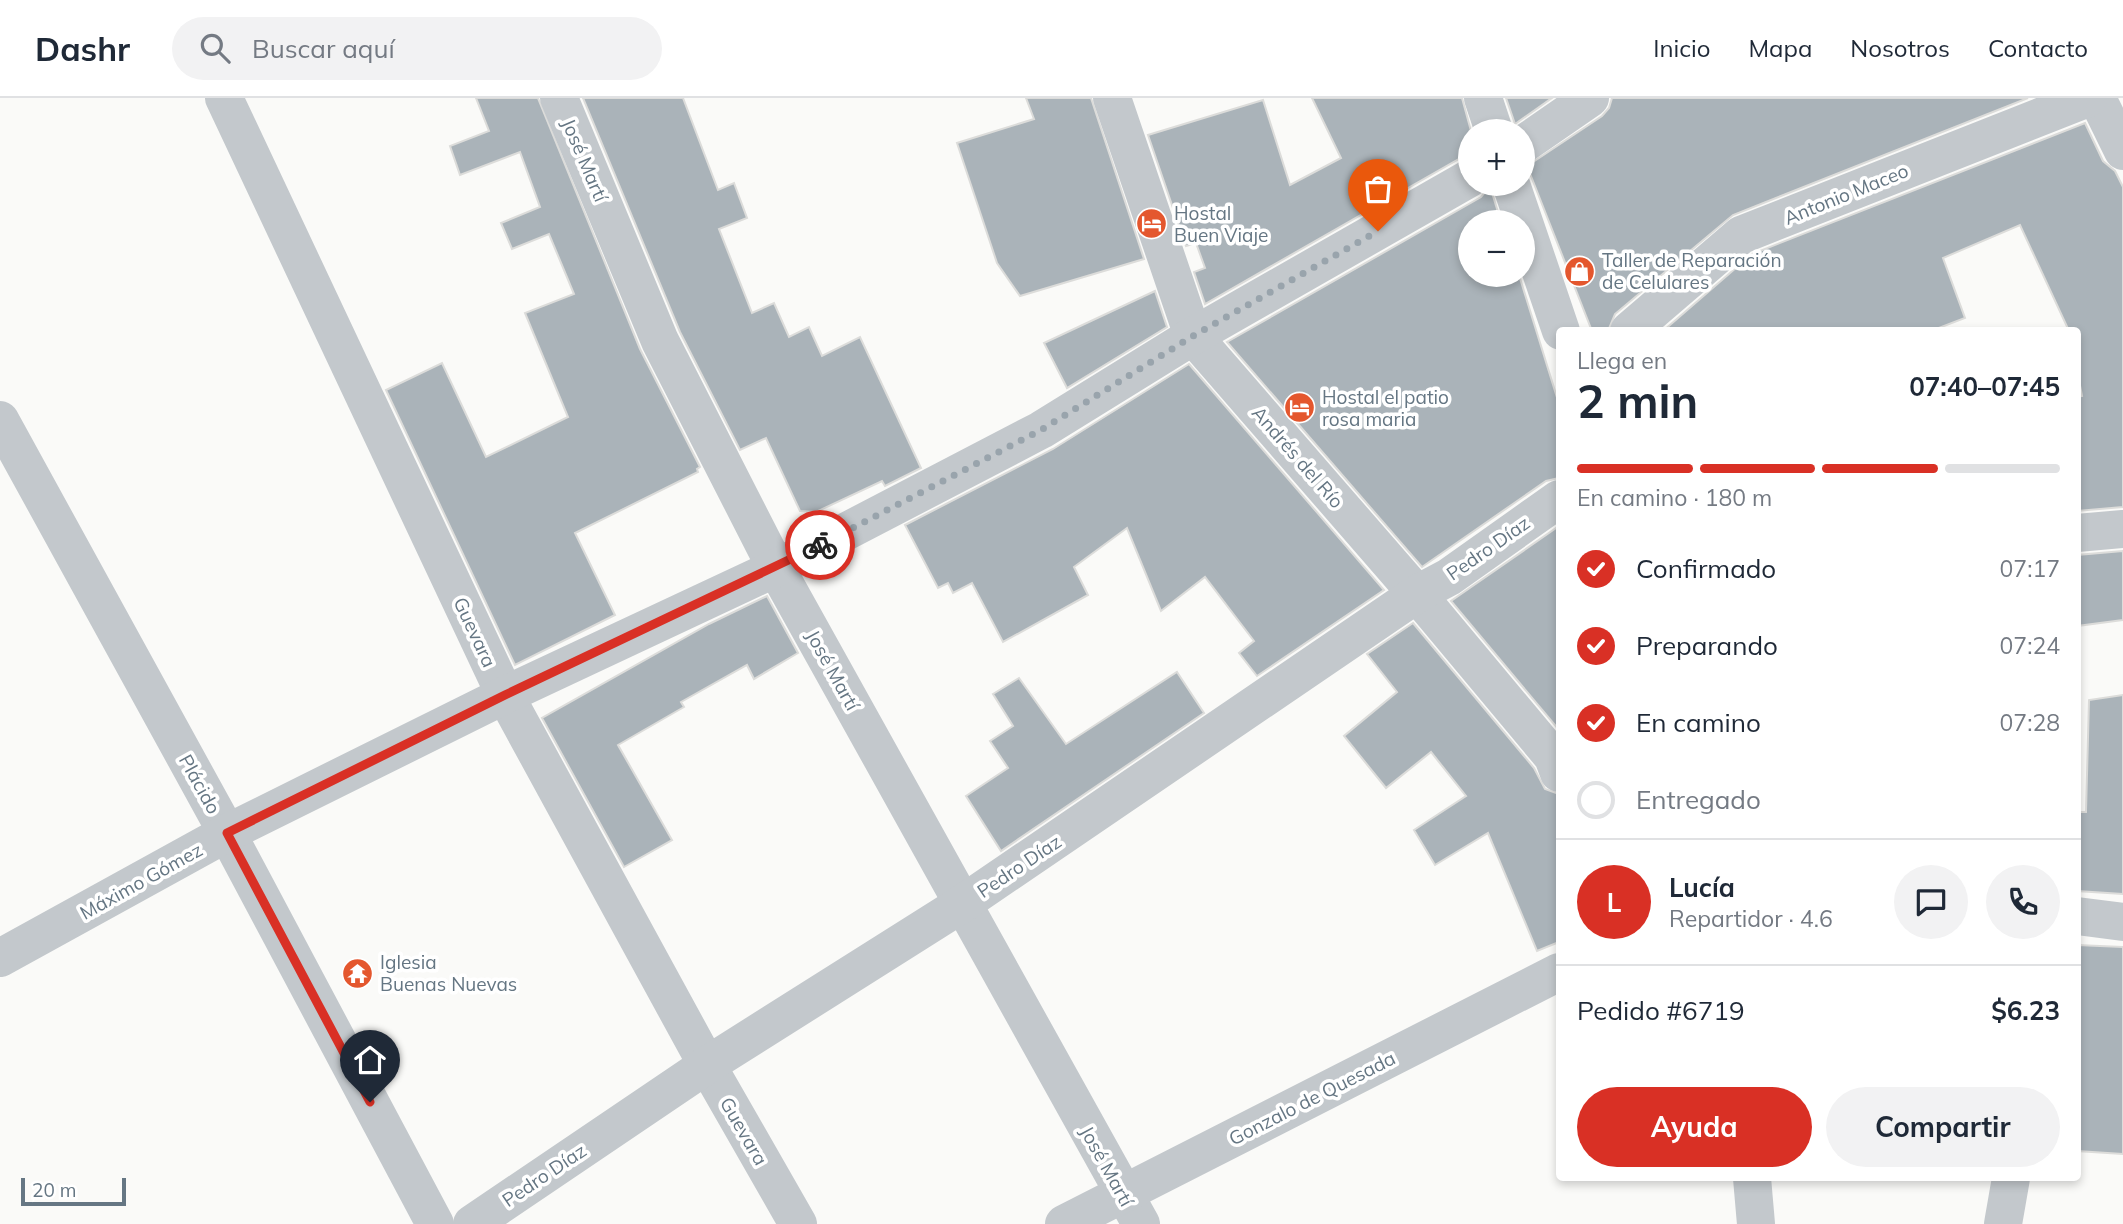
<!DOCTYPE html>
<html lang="es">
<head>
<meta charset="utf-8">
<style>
  :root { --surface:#fff; --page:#f2f2f3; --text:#1f2937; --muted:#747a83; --line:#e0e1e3; --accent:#d93025 }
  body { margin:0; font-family:Mulish,sans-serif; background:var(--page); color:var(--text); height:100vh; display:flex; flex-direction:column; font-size:26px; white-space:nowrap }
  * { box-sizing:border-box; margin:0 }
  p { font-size:23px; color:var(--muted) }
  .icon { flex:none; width:38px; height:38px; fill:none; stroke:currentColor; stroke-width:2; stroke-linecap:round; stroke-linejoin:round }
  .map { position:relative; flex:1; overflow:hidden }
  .side { position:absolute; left:1556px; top:229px; width:525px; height:854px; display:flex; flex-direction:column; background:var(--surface); border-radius:7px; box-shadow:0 4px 10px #0003 }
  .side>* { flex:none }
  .fabs { position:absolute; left:1458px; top:21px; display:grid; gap:14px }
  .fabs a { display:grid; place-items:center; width:77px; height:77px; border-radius:50%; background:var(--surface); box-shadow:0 4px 10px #0003; font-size:35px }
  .scale { position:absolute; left:21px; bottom:18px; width:105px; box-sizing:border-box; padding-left:7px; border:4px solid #657683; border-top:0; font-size:19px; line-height:24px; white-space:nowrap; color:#657683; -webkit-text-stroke:5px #fff; paint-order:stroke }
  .pin { position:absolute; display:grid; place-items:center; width:60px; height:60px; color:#fff; margin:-72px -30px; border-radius:50% 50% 50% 0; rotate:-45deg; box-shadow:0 0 7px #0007 }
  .pin .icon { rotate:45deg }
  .courier { position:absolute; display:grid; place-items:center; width:70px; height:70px; margin:-35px; border:5px solid #d93025; border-radius:50%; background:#fff; color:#222; box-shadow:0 2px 9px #0007 }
  .summary em { font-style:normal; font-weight:700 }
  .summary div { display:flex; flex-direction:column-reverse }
  .summary { display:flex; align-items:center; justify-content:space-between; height:119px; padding:0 21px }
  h1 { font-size:46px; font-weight:700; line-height:52px }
  .bar { display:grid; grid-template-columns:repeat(4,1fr); gap:10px 7px; align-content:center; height:84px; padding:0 21px }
  .bar i { height:9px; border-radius:5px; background:var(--line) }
  .bar .active { background:var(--accent) }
  .bar p { grid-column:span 4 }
  .line { display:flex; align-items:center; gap:18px; padding:0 21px; border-top:2px solid var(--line) }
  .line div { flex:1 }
  .round { display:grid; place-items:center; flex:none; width:74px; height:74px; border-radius:37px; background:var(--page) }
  ol { padding:0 21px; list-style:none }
  li { display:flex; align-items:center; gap:21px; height:77px }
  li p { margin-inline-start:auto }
  li .icon { padding:7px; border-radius:50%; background:var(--accent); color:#fff; stroke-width:4 }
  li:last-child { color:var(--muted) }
  li i { width:38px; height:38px; border:4px solid var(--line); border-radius:50% }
  .button { display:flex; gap:14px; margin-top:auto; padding:14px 21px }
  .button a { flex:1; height:80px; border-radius:42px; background:var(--accent); color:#fff; font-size:28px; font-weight:700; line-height:80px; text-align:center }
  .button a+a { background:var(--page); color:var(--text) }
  header { display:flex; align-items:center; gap:42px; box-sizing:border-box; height:98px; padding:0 35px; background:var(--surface); border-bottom:2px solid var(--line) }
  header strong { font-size:33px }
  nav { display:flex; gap:38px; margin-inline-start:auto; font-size:24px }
  .search { width:490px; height:63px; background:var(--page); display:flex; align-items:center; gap:18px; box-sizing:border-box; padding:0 24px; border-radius:38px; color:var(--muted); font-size:26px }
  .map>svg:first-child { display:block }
</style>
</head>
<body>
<header>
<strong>Dashr</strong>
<div class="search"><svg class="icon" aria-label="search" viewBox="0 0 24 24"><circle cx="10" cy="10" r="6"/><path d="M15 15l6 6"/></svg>Buscar aquí</div>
<nav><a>Inicio</a><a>Mapa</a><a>Nosotros</a><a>Contacto</a></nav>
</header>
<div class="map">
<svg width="2123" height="1126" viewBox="0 0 2123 1126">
  <rect width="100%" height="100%" fill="#fafaf8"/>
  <!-- building -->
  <g fill="#aab3b9" stroke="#dcdcda" stroke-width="2">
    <polygon points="476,0 538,0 640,251 700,369 697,371 698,374 575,435 615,517 515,567 386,292 442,265 486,359 568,319 525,215 574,196 549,136 512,151 501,125 540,109 520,54 460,77 450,48 489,33"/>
    <polygon points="583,0 683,0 718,92 734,85 747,120 719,131 752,215 774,205 789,239 809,229 822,258 860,239 921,370 885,388 882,383 816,414 800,413 766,340 740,352 680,234"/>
    <polygon points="1026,0 1091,0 1144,161 1020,198 997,165 957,45 1034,21"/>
    <polygon points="1312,0 1462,0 1471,33 1470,58 1459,61 1205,206 1194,174 1205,170 1196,145 1186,148 1148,37 1263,2 1290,87 1341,60"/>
    <polygon points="1506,0 1552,0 1515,26"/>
    <polygon points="1612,0 2028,0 1733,117 1615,216 1608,233 1592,233 1527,68 1602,18 1609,10"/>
    <polygon points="2085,25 2103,63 2115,73 2123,89 2123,409 2077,413 2077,299 2082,298 2077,272 2077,233 2069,233 2020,127 1943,160 1965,220 1931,233 1663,233 1752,156"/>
    <polygon points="1490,88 1501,124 1470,124 1470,177 1519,177 1559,306 1559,380 1546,383 1422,469 1227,244 1481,99"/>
    <polygon points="1155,193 1167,229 1067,290 1044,245"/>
    <polygon points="1189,266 1384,492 1257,578 1239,555 1254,543 1205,479 1161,513 1127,430 1074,469 1088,497 1003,544 972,485 953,495 948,485 938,490 905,427 1053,351"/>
    <polygon points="1559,428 1559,632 1451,503"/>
    <polygon points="2123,453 2123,522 2077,528 2077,457"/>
    <polygon points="767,498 798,555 754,581 747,567 681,604 684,609 618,647 672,742 624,769 542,620 709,526"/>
    <polygon points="1413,525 1534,670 1545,691 1559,696 1559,844 1537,853 1488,735 1435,767 1414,732 1466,698 1431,654 1386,690 1344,638 1397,594 1367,556"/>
    <polygon points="1177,574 1204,615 1001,753 966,698 1008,670 990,643 1013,628 993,596 1019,580 1066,646"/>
    <polygon points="2123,597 2123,796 2077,793 2077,714 2086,714 2089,602"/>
    <polygon points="2077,847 2123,849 2123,1056 2077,1053"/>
  </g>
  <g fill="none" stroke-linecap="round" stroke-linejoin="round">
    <!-- minor -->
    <g stroke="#c3c8cc" stroke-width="38">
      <polyline points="224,0 505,597 707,967 798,1126"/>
      <polyline points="559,0 660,243 776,470 1141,1126"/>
      <polyline points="1112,0 1193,238 1417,496 1553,659 1559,675"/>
      <polyline points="1483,0 1494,33"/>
      <polyline points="2097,0 2123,53"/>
      <polyline points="1522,47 1590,0"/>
      <polyline points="1511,86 1561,233"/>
      <polyline points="1629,233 1741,137 2088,0"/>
      <polyline points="0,322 227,735 435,1126"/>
      <polyline points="2077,435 2123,431"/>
      <polyline points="2077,818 2123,824"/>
      <polyline points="0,860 227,735 505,597 776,470 1041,332 1193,238 1470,80"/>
      <polyline points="1752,1080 1756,1126"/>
      <polyline points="472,1126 707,967 962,806 1417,496 1449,479 1559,401"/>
      <polyline points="1064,1126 1559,874"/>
      <polyline points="2003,1126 2011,1080"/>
    </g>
  </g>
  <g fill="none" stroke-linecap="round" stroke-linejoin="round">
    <!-- done -->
    <polyline stroke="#99a4ac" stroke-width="7" stroke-dasharray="0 12.6" points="820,447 1041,332 1193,238 1378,133"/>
    <!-- route -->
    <polyline stroke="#d93025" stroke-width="9" points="370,1004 227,735 505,597 820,447"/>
  </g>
  <!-- icons -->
  <defs>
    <symbol id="hotel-disc" viewBox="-11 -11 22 22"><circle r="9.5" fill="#e4572e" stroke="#fff"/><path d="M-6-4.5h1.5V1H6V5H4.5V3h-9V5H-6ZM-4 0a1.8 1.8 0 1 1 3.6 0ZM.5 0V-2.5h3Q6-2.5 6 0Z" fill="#fff"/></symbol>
    <symbol id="shop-disc" viewBox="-11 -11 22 22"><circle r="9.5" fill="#e4572e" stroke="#fff"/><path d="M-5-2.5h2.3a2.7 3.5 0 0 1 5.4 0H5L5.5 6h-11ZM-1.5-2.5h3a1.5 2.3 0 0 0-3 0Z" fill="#fff"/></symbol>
    <symbol id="temple-disc" viewBox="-11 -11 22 22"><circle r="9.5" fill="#e4572e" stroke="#fff"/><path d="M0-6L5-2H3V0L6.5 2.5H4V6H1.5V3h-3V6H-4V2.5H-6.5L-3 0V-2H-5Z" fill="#fff"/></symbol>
  </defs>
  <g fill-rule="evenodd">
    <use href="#hotel-disc" x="1134" y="108" width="35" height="35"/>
    <use href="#shop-disc" x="1562" y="156" width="35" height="35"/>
    <use href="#hotel-disc" x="1282" y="292" width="35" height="35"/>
    <use href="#temple-disc" x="340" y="858" width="35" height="35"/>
  </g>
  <g text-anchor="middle" stroke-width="7" stroke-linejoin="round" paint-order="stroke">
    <!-- street labels -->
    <g font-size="19" fill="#657683" stroke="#fff">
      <text transform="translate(585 62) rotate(67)" y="7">José Martí</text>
      <text transform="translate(1846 96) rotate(-22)" y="7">Antonio Maceo</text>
      <text transform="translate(1298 359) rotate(49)" y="7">Andrés del Río</text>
      <text transform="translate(1488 450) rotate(-35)" y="7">Pedro Díaz</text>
      <text transform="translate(475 534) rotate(65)" y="7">Guevara</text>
      <text transform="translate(833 572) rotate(61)" y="7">José Martí</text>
      <text transform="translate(200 686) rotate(61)" y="7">Plácido</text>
      <text transform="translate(1019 768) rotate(-34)" y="7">Pedro Díaz</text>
      <text transform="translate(141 783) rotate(-29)" y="7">Máximo Gómez</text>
      <text transform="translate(1312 1000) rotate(-27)" y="7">Gonzalo de Quesada</text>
      <text transform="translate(744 1033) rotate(60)" y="7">Guevara</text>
      <text transform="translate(1107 1068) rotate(61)" y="7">José Martí</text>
      <text transform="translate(544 1077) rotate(-34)" y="7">Pedro Díaz</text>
    </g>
    <!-- poi labels -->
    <g font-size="19" fill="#657683" stroke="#fff" text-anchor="start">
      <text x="1174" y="122">Hostal<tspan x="1174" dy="22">Buen Viaje</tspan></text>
      <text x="1602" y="169">Taller de Reparación<tspan x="1602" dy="22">de Celulares</tspan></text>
      <text x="1322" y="306">Hostal el patio<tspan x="1322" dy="22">rosa maria</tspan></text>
      <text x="380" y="871">Iglesia<tspan x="380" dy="22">Buenas Nuevas</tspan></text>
    </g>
  </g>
</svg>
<div class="fabs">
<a>+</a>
<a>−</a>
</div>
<div class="scale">20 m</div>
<div class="pin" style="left:1378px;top:133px;background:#ea580c"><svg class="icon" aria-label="bag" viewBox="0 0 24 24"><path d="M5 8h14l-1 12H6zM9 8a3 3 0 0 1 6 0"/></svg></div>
<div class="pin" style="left:370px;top:1004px;background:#1f2937"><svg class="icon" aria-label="home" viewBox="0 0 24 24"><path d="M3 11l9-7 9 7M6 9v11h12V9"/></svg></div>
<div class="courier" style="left:820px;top:447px"><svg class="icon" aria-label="bike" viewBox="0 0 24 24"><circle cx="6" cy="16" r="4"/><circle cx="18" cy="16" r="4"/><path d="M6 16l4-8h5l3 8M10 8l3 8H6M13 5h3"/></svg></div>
<section class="side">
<div class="summary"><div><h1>2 min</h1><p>Llega en</p></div><em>07:40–07:45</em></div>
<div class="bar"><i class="active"></i><i class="active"></i><i class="active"></i><i></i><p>En camino · 180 m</p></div>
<ol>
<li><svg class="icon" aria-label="check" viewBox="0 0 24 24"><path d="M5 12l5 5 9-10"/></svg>Confirmado<p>07:17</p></li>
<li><svg class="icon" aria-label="check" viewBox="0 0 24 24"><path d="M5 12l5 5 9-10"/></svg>Preparando<p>07:24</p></li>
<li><svg class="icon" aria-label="check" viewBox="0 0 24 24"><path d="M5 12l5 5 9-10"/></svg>En camino<p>07:28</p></li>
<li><i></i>Entregado</li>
</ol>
<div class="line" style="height:126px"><b class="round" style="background:var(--accent);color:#fff">L</b><div><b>Lucía</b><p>Repartidor · 4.6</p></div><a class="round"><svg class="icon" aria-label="chat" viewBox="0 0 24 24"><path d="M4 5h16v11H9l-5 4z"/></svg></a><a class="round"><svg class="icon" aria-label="phone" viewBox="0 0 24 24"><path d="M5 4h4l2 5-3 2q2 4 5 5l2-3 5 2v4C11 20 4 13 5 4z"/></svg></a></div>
<div class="line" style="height:91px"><div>Pedido #6719</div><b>$6.23</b></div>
<div class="button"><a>Ayuda</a><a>Compartir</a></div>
</section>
</div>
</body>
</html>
